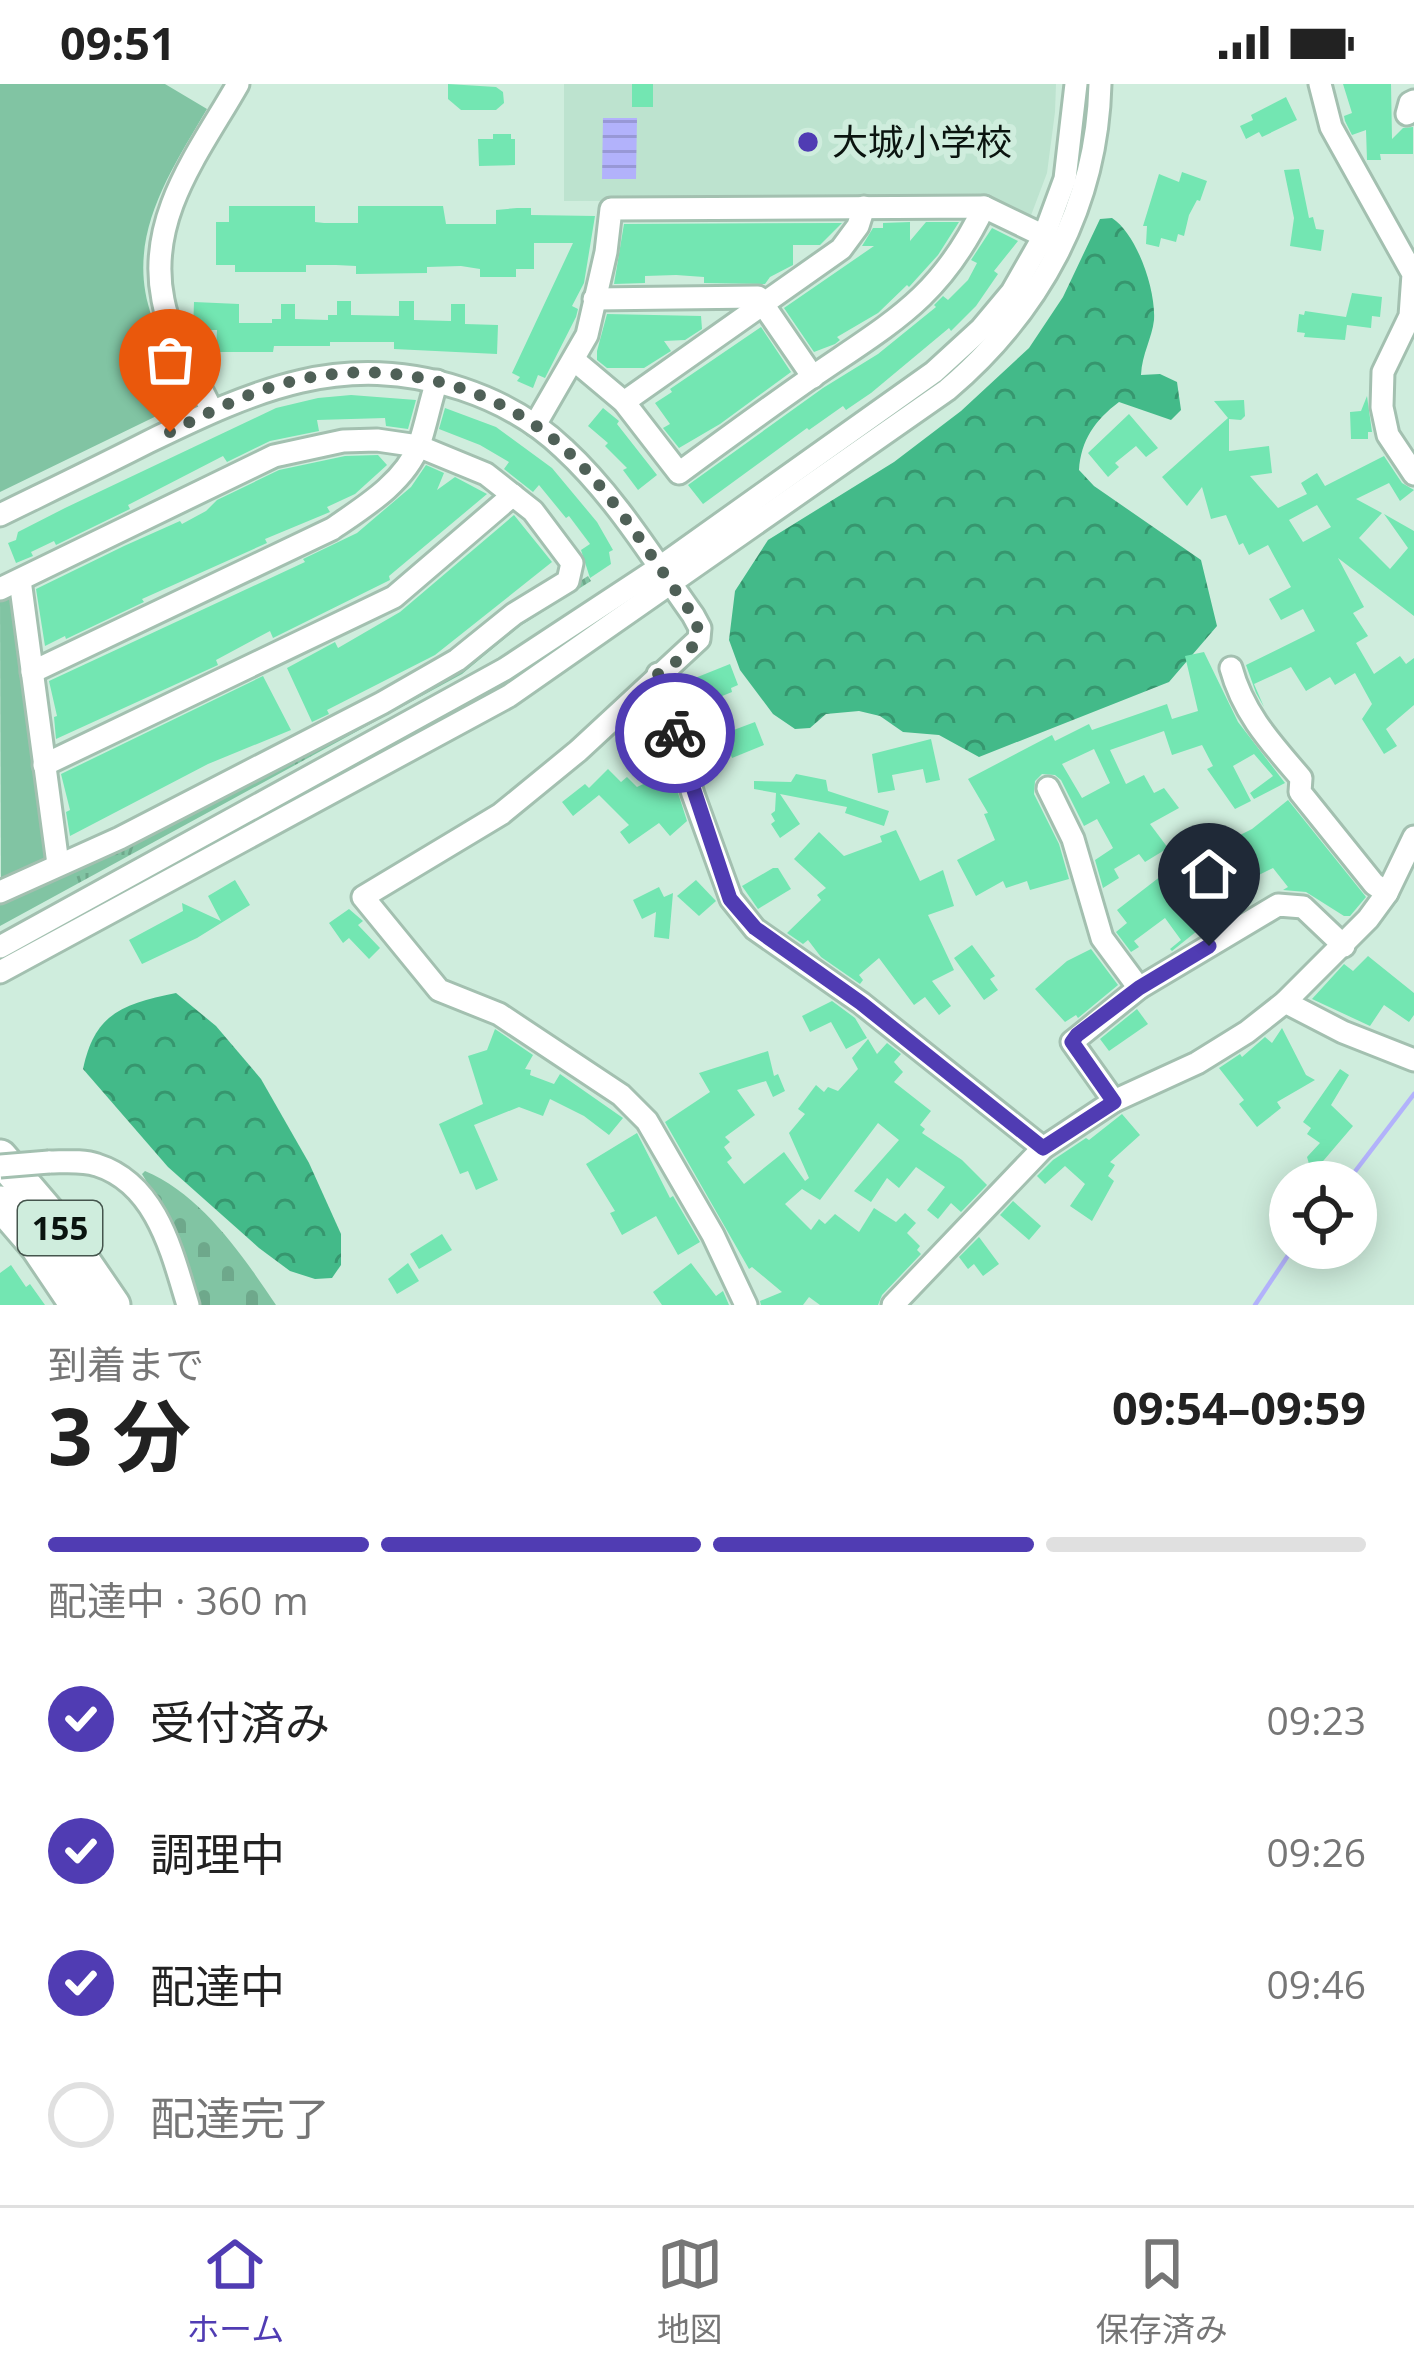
<!DOCTYPE html>
<html lang="ja">
<head>
<meta charset="utf-8">
<style>
  :root { --surface:#fff; --page:#f2f2f2; --text:#222; --muted:#767676; --line:#e0e0e0; --accent:#503cb3 }
  body { margin:0; font-family:"Open Sans","Noto Sans JP",sans-serif; background:var(--page); color:var(--text); height:100vh; display:flex; flex-direction:column; font-size:45px; white-space:nowrap }
  * { box-sizing:border-box; margin:0 }
  p { font-size:39px; color:var(--muted) }
  .icon { flex:none; width:66px; height:66px; fill:none; stroke:currentColor; stroke-width:2; stroke-linecap:round; stroke-linejoin:round }
  .map { position:relative; height:1221px; overflow:hidden }
  .panel { display:flex; flex-direction:column; background:var(--surface); flex:1 }
  .panel>* { flex:none }
  .controls { position:absolute; left:1269px; top:1077px; display:grid; gap:24px }
  .controls a { display:grid; place-items:center; width:108px; height:108px; border-radius:50%; background:var(--surface); box-shadow:0 6px 30px #0003; font-size:60px }
  .pin { position:absolute; display:grid; place-items:center; width:102px; height:102px; color:#fff; margin:-123px -51px; border-radius:50% 50% 50% 0; rotate:-45deg; box-shadow:0 0 12px #0007 }
  .pin .icon { rotate:45deg }
  .courier { position:absolute; display:grid; place-items:center; width:120px; height:120px; margin:-60px; border:9px solid #503cb3; border-radius:50%; background:#fff; color:#222; box-shadow:0 3px 15px #0007 }
  .overview em { font-style:normal; font-weight:700 }
  .overview div { display:flex; flex-direction:column-reverse }
  .overview { display:flex; align-items:center; justify-content:space-between; height:204px; padding:0 48px }
  h1 { font-size:78px; font-weight:700; line-height:90px }
  .bar { display:grid; grid-template-columns:repeat(4,1fr); gap:18px 12px; align-content:center; height:144px; padding:0 48px }
  .bar i { height:15px; border-radius:9px; background:var(--line) }
  .bar .on { background:var(--accent) }
  .bar p { grid-column:span 4 }
  ol { padding:0 48px; list-style:none }
  li { display:flex; align-items:center; gap:36px; height:132px }
  li p { margin-inline-start:auto }
  li .icon { padding:12px; border-radius:50%; background:var(--accent); color:#fff; stroke-width:4 }
  li:last-child { color:var(--muted) }
  li i { width:66px; height:66px; border:6px solid var(--line); border-radius:50% }
  .status { display:flex; justify-content:space-between; align-items:center; height:84px; padding:0 60px; background:var(--surface); direction:ltr }
  .status svg { height:33px; fill:currentColor }
  .menu { display:flex; justify-content:space-around; align-items:center; height:168px; border-top:3px solid var(--line); background:var(--surface); font-size:33px; color:var(--muted) }
  .menu a { display:grid; justify-items:center; gap:6px }
  .menu .on { color:var(--accent) }
  .map>svg:first-child { display:block }
</style>
</head>
<body>
<div class="status"><b>09:51</b><svg viewBox="0 0 49 12"><path d="M0 12V9h3v3zM5 12V6h3v6zM10 12V3h3v9zM15 12V0h3v12zM26 1h20v11H26zM47 4h2v5h-2z"/></svg></div>
<div class="map">
<svg width="1414" height="1221" viewBox="0 0 1414 1221">
  <defs>
    <pattern id="grass-tufts" width="24" height="20" patternUnits="userSpaceOnUse" patternTransform="scale(3)"><rect width="24" height="20" fill="#81c4a3"/><path d="M3 7l-1-3M5 7V3M7 7l1-3M15 17l-1-3M17 17v-4M19 17l1-3" fill="none" stroke="#6ea88b"/></pattern>
    <pattern id="forest-crowns" width="20" height="18" patternUnits="userSpaceOnUse" patternTransform="scale(3)"><rect width="20" height="18" fill="#43ba89"/><path d="M2 6a3 3 0 1 1 6 0M12 15a3 3 0 1 1 6 0" fill="none" stroke="#36966e"/></pattern>
    <pattern id="cemetery-stones" width="16" height="16" patternUnits="userSpaceOnUse" patternTransform="scale(3)"><rect width="16" height="16" fill="#81c4a3"/><path d="M2 7V4a2 2 0 0 1 4 0v3zM10 15v-3a2 2 0 0 1 4 0v3z" fill="#6ea88b"/></pattern>
    <pattern id="water-rules" width="6" height="5" patternUnits="userSpaceOnUse" patternTransform="scale(3)"><rect width="6" height="5" fill="#b2b2fb"/><path d="M0 2.5h6" fill="none" stroke="#9898d6"/></pattern>
  </defs>
  <rect width="100%" height="100%" fill="#cfeddd"/>
  <!-- built -->
  <polygon fill="#bde3cf" points="564,0 1056,0 1055,28 1047,89 1030,134 986,116 564,117"/>
  <!-- grass -->
  <polygon fill="url(#grass-tufts)" points="588,492 591,497 520,542 462,590 0,842 0,815 518,536"/>
  <!-- forest -->
  <g fill="url(#forest-crowns)">
    <path d="M 1112,134 C 1137,150 1156,206 1154,236 C 1152,254 1142,270 1141,291 L 1160,290 L 1177,298 L 1181,326 L 1171,336 L 1119,318 C 1095,336 1081,356 1079,386 L 1094,402 L 1201,476 L 1217,542 L 1169,598 L 979,673 L 939,651 L 903,648 L 880,632 L 859,627 L 826,630 L 810,644 L 795,645 L 773,630 L 740,586 L 729,556 L 735,507 L 768,456 L 894,378 L 961,327 L 1029,264 L 1063,213 L 1100,135 Z"/>
    <path d="M 176,909 L 216,942 L 261,995 L 309,1079 L 341,1150 L 341,1181 L 332,1194 L 315,1195 L 290,1187 L 259,1164 L 168,1083 L 83,985 C 95,928 124,920 176,909 Z"/>
  </g>
  <!-- cemetery -->
  <path fill="url(#cemetery-stones)" d="M 145,1087 C 202,1111 243,1172 276,1221 L 190,1221 L 153,1108 L 142,1090 Z"/>
  <!-- park -->
  <g fill="#81c4a3">
    <path d="M 0,0 L 165,0 L 207,25 C 169,90 124,155 152,233 C 160,257 173,279 183,302 L 175,323 L 0,408 Z"/>
    <polygon points="8,509 15,514 49,771 45,778 1,798 0,513"/>
  </g>
  <!-- water -->
  <polygon fill="url(#water-rules)" points="603,34 637,34 636,95 602,95"/>
  <g fill="none" stroke-linecap="round" stroke-linejoin="round">
    <!-- stream -->
    <g stroke="#b2b2fb" stroke-width="4.5">
      <polyline points="1347,1098 1414,1010"/>
      <polyline points="1255,1221 1293,1164"/>
    </g>
  </g>
  <!-- building -->
  <g fill="#73e6b2" fill-rule="evenodd">
    <polygon points="448,0 496,3 503,8 504,19 496,26 461,26 448,15"/>
    <rect x="632" y="0" width="21" height="23"/>
    <polygon points="1343,0 1391,0 1392,55 1403,44 1413,43 1413,70 1380,70 1381,76 1367,76 1366,46 1352,51 1345,37 1344,32 1352,29"/>
    <polygon points="1286,13 1297,36 1262,53 1259,48 1246,55 1240,42 1253,36 1251,31"/>
    <polygon points="493,50 511,50 511,55 515,55 515,81 479,82 478,55 493,55"/>
    <polygon points="1299,85 1309,134 1313,133 1316,145 1324,146 1321,167 1290,162 1294,134 1284,86"/>
    <polygon points="1182,88 1207,97 1200,117 1197,116 1189,131 1184,152 1178,150 1176,158 1161,154 1159,163 1146,160 1147,142 1143,142 1159,90 1179,98"/>
    <polygon points="229,122 315,122 315,138 324,139 358,139 358,122 443,122 446,140 496,140 496,126 517,124 531,124 531,131 595,132 584,199 572,222 578,225 576,233 545,294 538,291 533,304 517,297 520,293 512,289 573,159 534,159 534,185 516,185 516,193 480,193 480,185 461,182 427,183 427,189 356,190 356,182 336,181 306,181 306,188 235,188 235,181 216,181 216,138 229,138"/>
    <polygon points="910,138 910,157 926,138 959,138 938,171 909,203 907,201 878,229 837,253 840,256 835,260 814,268 784,224 874,162 862,162 873,144 883,144 883,139"/>
    <polygon points="842,139 820,161 793,161 793,181 770,193 765,200 704,199 704,193 676,191 645,192 645,199 614,200 624,140"/>
    <polygon points="992,144 1018,157 994,187 998,190 976,222 951,247 949,244 871,309 846,326 843,322 809,346 807,344 703,420 688,401 823,304 878,270 936,223 934,221 943,212 948,216 968,196 977,179 971,176"/>
    <polygon points="1352,209 1382,213 1380,233 1372,232 1371,244 1347,241 1345,256 1304,253 1305,249 1297,248 1299,230 1304,231 1305,227 1346,233"/>
    <polygon points="337,217 351,217 351,231 399,232 399,217 414,217 414,236 451,237 451,220 465,220 465,240 498,241 497,270 394,265 394,258 330,258 330,262 274,262 273,268 216,268 217,246 193,246 194,218 239,220 239,239 272,239 272,235 281,235 281,220 295,220 295,235 328,236 328,231 337,231"/>
    <polygon points="607,230 701,232 702,245 685,256 664,257 671,267 644,284 607,284 597,276 597,267"/>
    <polygon points="761,243 791,288 720,340 679,364 663,344 670,340 655,319 672,308 670,305"/>
    <polygon points="351,311 416,316 408,345 386,342 385,334 317,336 319,347 270,357 227,378 223,372 128,421 130,425 56,461 54,457 31,468 33,472 16,479 8,459 16,456 18,448 65,424 276,324 318,314"/>
    <polygon points="1367,312 1372,348 1368,348 1368,355 1351,355 1350,328 1361,327"/>
    <path d="M 1244,316 L 1245,332 L 1241,336 L 1229,335 L 1229,367 L 1269,362 L 1272,389 L 1250,392 L 1278,424 L 1307,410 L 1301,399 L 1317,389 L 1325,402 L 1384,372 L 1402,399 L 1414,406 L 1400,417 L 1389,399 L 1356,415 L 1382,429 L 1359,454 L 1390,485 L 1408,464 L 1384,430 L 1414,447 L 1414,532 L 1338,474 L 1364,523 L 1353,529 L 1368,552 L 1356,559 L 1374,590 L 1400,572 L 1406,580 L 1414,574 L 1414,621 L 1386,645 L 1397,662 L 1384,670 L 1362,635 L 1372,620 L 1355,589 L 1335,601 L 1330,593 L 1306,607 L 1291,583 L 1254,600 L 1264,623 L 1256,609 L 1246,581 L 1315,547 L 1303,525 L 1281,536 L 1269,515 L 1291,503 L 1268,461 L 1249,471 L 1243,459 L 1239,461 L 1226,431 L 1211,435 L 1202,403 L 1187,422 L 1162,393 L 1228,334 L 1214,317 ZM 1317,421 L 1331,443 L 1303,458 L 1289,436 Z"/>
    <polygon points="445,324 496,343 552,384 597,438 613,466 609,468 611,480 590,494 581,466 590,460 569,432 566,434 539,401 533,408 504,385 509,378 480,361 439,345"/>
    <polygon points="603,324 619,337 617,340 657,391 638,406 623,386 627,384 605,362 608,359 588,342"/>
    <polygon points="1129,330 1158,364 1146,373 1136,362 1115,379 1119,383 1108,393 1088,369"/>
    <polygon points="378,371 387,381 355,410 327,423 330,428 265,455 267,459 142,515 144,518 66,555 65,552 45,562 36,505 124,462 180,437 182,440 206,427 217,416 279,386 345,372"/>
    <polygon points="426,381 444,389 437,406 455,393 487,410 389,492 390,496 273,554 270,547 216,576 218,581 56,655 54,633 57,632 49,597 305,478 303,475 357,449 411,403"/>
    <polygon points="514,431 552,478 435,571 327,626 329,630 312,638 287,584 335,558 338,564 400,528"/>
    <path d="M 1204,568 L 1238,638 L 1285,699 L 1254,715 L 1250,709 L 1273,692 L 1254,670 L 1233,682 L 1251,717 L 1235,725 L 1207,685 L 1213,682 L 1202,661 L 1172,671 L 1164,647 L 1110,666 L 1126,700 L 1144,691 L 1154,709 L 1164,704 L 1179,724 L 1150,740 L 1168,764 L 1145,778 L 1139,770 L 1114,785 L 1119,794 L 1103,804 L 1095,776 L 1113,764 L 1097,735 L 1084,742 L 1061,696 L 1055,691 L 1042,690 L 1035,697 L 1034,710 L 1059,760 L 1069,795 L 1030,806 L 1027,797 L 1006,804 L 1003,797 L 976,812 L 957,776 L 995,756 L 984,730 L 988,729 L 968,695 L 1052,651 L 1055,657 L 1089,640 L 1092,646 L 1167,620 L 1172,635 L 1198,627 L 1185,572 ZM 1094,665 L 1110,699 L 1082,714 L 1062,680 Z"/>
    <polygon points="730,580 738,601 731,604 732,608 705,619 695,594"/>
    <polygon points="263,592 291,646 208,680 70,752 66,728 70,726 61,690"/>
    <polygon points="755,638 764,661 732,674 723,650"/>
    <polygon points="931,655 940,696 926,699 923,685 892,691 895,706 878,709 872,670"/>
    <polygon points="608,685 621,698 627,693 637,703 671,687 687,737 670,752 659,739 629,760 620,748 629,741 599,711 573,732 562,718 585,700 589,704"/>
    <polygon points="796,690 826,696 828,707 889,727 884,742 845,729 847,723 780,710 800,740 780,754 771,740 775,737 771,730 775,727 776,709 754,705 754,697 791,698"/>
    <polygon points="1288,716 1366,813 1350,832 1344,832 1306,808 1283,806 1288,803 1273,784 1230,805 1240,826 1225,835 1213,811 1221,807 1207,781 1235,767 1230,756 1252,745"/>
    <polygon points="896,746 920,797 943,786 954,822 928,831 954,886 932,897 951,922 939,931 925,913 914,921 879,874 859,891 863,896 860,900 821,873 808,856 803,860 787,849 821,816 817,811 826,804 794,775 819,748 844,772 882,758 880,752"/>
    <polygon points="773,784 778,784 791,805 758,825 742,802"/>
    <polygon points="1161,792 1202,843 1172,867 1170,865 1181,856 1165,834 1134,857 1139,863 1131,868 1116,848 1127,839 1117,826"/>
    <polygon points="235,796 250,821 197,854 142,880 129,856 183,827 182,819 221,837 208,812"/>
    <polygon points="696,796 716,817 699,832 677,812"/>
    <polygon points="659,803 664,813 673,809 669,855 654,853 656,828 642,835 633,816"/>
    <polygon points="349,825 363,837 358,841 380,864 369,875 349,854 343,859 329,839"/>
    <polygon points="972,861 995,892 990,895 998,906 984,916 954,874"/>
    <polygon points="1091,865 1118,901 1078,934 1076,931 1065,938 1035,905 1067,877"/>
    <polygon points="1368,872 1414,909 1414,931 1409,938 1384,921 1370,942 1312,915 1344,880 1353,887"/>
    <polygon points="832,917 855,934 867,954 846,965 831,938 810,948 802,932"/>
    <polygon points="1137,925 1148,940 1109,967 1100,955"/>
    <polygon points="1282,944 1306,991 1315,996 1277,1018 1281,1024 1257,1043 1239,1020 1244,1016 1219,984 1240,970 1242,973 1265,953 1272,959"/>
    <polygon points="495,945 533,971 525,985 531,986 530,991 554,1000 560,990 623,1034 609,1051 584,1032 550,1015 543,1032 519,1023 474,1041 498,1096 476,1106 468,1087 460,1090 439,1040 483,1020 468,972 487,966"/>
    <polygon points="868,955 877,970 887,959 901,970 894,978 903,988 894,998 931,1027 920,1041 925,1045 922,1049 962,1076 987,1101 961,1128 951,1119 938,1135 927,1126 945,1103 916,1083 899,1104 887,1094 871,1118 854,1107 899,1056 878,1039 820,1116 802,1105 785,1120 811,1146 819,1135 825,1140 835,1130 859,1148 874,1124 896,1138 905,1129 916,1139 907,1149 920,1162 917,1166 921,1170 882,1211 878,1221 820,1221 809,1213 803,1221 761,1221 760,1217 782,1208 752,1183 749,1185 665,1038 710,1008 699,989 768,967 774,992 778,990 785,1007 773,1013 766,997 737,1006 755,1031 725,1053 730,1058 724,1063 732,1074 727,1078 744,1100 784,1068 805,1097 809,1094 789,1049 805,1030 798,1025 816,1001 824,1008 828,1003 838,1007 858,985 852,974"/>
    <polygon points="1340,985 1349,991 1331,1021 1353,1042 1312,1090 1307,1073 1320,1059 1307,1050 1311,1044 1303,1038"/>
    <polygon points="1122,1030 1140,1051 1110,1078 1115,1081 1108,1092 1114,1097 1092,1137 1070,1122 1085,1100 1065,1082 1045,1100 1037,1092 1053,1076 1086,1054 1089,1056"/>
    <polygon points="637,1049 670,1114 673,1112 700,1158 678,1171 656,1132 622,1151 610,1129 615,1127 586,1080"/>
    <polygon points="1013,1117 1041,1142 1029,1156 1000,1131"/>
    <polygon points="442,1150 452,1166 419,1185 410,1170"/>
    <polygon points="979,1153 999,1180 983,1192 974,1180 968,1185 959,1173"/>
    <polygon points="408,1179 419,1197 397,1210 388,1195"/>
    <polygon points="691,1179 716,1212 723,1207 729,1221 662,1221 653,1208"/>
    <polygon points="11,1181 26,1203 30,1200 45,1221 0,1221 0,1189"/>
  </g>
  <g fill="none" stroke-linecap="round" stroke-linejoin="round">
    <defs>
      <g id="minor">
        <polyline points="1320,0 1331,43 1413,190 1410,232 1383,288 1382,323 1388,351 1414,390"/>
        <polyline points="1407,30 1410,19 1414,17"/>
        <polyline points="594,215 758,213 813,293"/>
        <path d="M 574,276 L 624,318 L 679,389 C 724,356 769,323 815,291 C 894,237 941,213 984,123"/>
        <polyline points="624,318 841,165 858,142 864,123"/>
        <path d="M 212,327 C 196,292 170,254 163,216 C 146,133 200,67 238,0"/>
        <polyline points="535,341 587,251 606,168 611,125 984,123 1044,152"/>
        <path d="M 0,431 C 49,407 99,383 148,358 C 255,306 343,266 462,305 C 501,318 535,337 564,365 C 615,412 653,475 693,531 L 700,544 L 699,555 L 578,667 L 501,730 L 363,813 L 439,906 L 499,930 L 621,1011 L 647,1037 L 713,1151 L 746,1221"/>
        <polyline points="20,496 58,780"/>
        <polyline points="0,505 274,372 343,357 377,356 418,362 486,390 533,427 572,479 568,497 514,530 457,576 382,619 120,754 0,808"/>
        <path d="M 1231,584 C 1243,629 1271,659 1301,694 L 1300,708 L 1374,800 L 1387,809"/>
        <path d="M 32,588 L 332,445 C 364,423 404,399 419,361 C 426,341 430,318 437,297"/>
        <polyline points="658,590 693,710 731,815 755,845 861,919 1043,1064"/>
        <polyline points="44,681 394,513 513,411"/>
        <polyline points="1048,704 1073,755 1102,854 1139,904"/>
        <polyline points="0,863 505,585 660,483 934,288 981,245 1012,208 1044,152 1065,95 1076,0"/>
        <path d="M 0,888 L 509,612 L 947,306 C 1040,227 1097,123 1100,0"/>
        <polyline points="1285,918 1343,948 1414,976"/>
        <polyline points="1114,1017 1072,958 1139,904 1278,821 1303,823 1344,862"/>
        <path d="M 49,1078 C 64,1078 83,1076 97,1081 C 157,1100 172,1169 188,1221"/>
        <polyline points="893,1221 1043,1064 1114,1017 1197,979 1247,948 1285,918 1368,835 1387,809 1414,753"/>
      </g>
      <g id="highway">
        <polyline points="0,1073 59,1142 113,1221"/>
        <polyline points="0,1119 38,1163 77,1221"/>
      </g>
    </defs>
    <!-- minor casing -->
    <use href="#minor" stroke="#a3c0b0" stroke-width="27"/>
    <!-- highway casing -->
    <use href="#highway" stroke="#a3c0b0" stroke-width="39"/>
    <!-- minor -->
    <use href="#minor" stroke="#fff" stroke-width="21"/>
    <!-- highway -->
    <use href="#highway" stroke="#fff" stroke-width="33"/>
    <defs>
      <polyline id="minor-bridge" points="0,1082 49,1078"/>
    </defs>
    <!-- minor-bridge casing -->
    <use href="#minor-bridge" stroke="#a3c0b0" stroke-width="27" stroke-linecap="butt"/>
    <!-- minor-bridge -->
    <use href="#minor-bridge" stroke="#fff" stroke-width="21"/>
  </g>
  <g fill="none" stroke-linecap="round" stroke-linejoin="round">
    <!-- done -->
    <path stroke="#4f6057" stroke-width="12" stroke-dasharray="0 21.6" d="M 170,348 C 214,326 258,303 307,294 C 397,276 496,302 564,364 C 615,411 652,475 693,531 C 709,562 680,574 658,590 L 675,649"/>
    <!-- route -->
    <polyline stroke="#503cb3" stroke-width="15" points="675,649 730,815 755,844 861,919 1043,1064 1114,1018 1072,958 1077,951 1139,904 1209,862"/>
  </g>
  <!-- markers -->
  <circle fill="#503cb3" stroke="#cfeddd" stroke-width="4.5" cx="808" cy="58" r="12"/>
  <g text-anchor="middle" stroke-width="12" stroke-linejoin="round" paint-order="stroke">
    <!-- shield labels -->
    <rect fill="#cfeddd" stroke="#45554d" stroke-width="3" x="18" y="1117" width="84" height="54" rx="9"/>
    <g font-size="33" font-weight="bold" fill="#0a140f">
      <text x="60" y="1156">155</text>
    </g>
    <!-- poi labels -->
    <g font-size="36" fill="#0a140f" stroke="#cfeddd" text-anchor="start">
      <text x="832" y="71">大城小学校</text>
    </g>
  </g>
</svg>
<div class="controls">
<a><svg class="icon" aria-label="locate" viewBox="0 0 24 24"><circle cx="12" cy="12" r="6"/><path d="M12 2v4M12 18v4M2 12h4M18 12h4"/></svg></a>
</div>
<div class="pin" style="left:170px;top:348px;background:#ea580c"><svg class="icon" aria-label="bag" viewBox="0 0 24 24"><path d="M5 8h14l-1 12H6zM9 8a3 3 0 0 1 6 0"/></svg></div>
<div class="pin" style="left:1209px;top:862px;background:#1f2937"><svg class="icon" aria-label="home" viewBox="0 0 24 24"><path d="M3 11l9-7 9 7M6 9v11h12V9"/></svg></div>
<div class="courier" style="left:675px;top:649px"><svg class="icon" aria-label="bike" viewBox="0 0 24 24"><circle cx="6" cy="16" r="4"/><circle cx="18" cy="16" r="4"/><path d="M6 16l4-8h5l3 8M10 8l3 8H6M13 5h3"/></svg></div>
</div>
<section class="panel">
<div class="overview"><div><h1>3 分</h1><p>到着まで</p></div><em>09:54–09:59</em></div>
<div class="bar"><i class="on"></i><i class="on"></i><i class="on"></i><i></i><p>配達中 · 360 m</p></div>
<ol>
<li><svg class="icon" aria-label="check" viewBox="0 0 24 24"><path d="M5 12l5 5 9-10"/></svg>受付済み<p>09:23</p></li>
<li><svg class="icon" aria-label="check" viewBox="0 0 24 24"><path d="M5 12l5 5 9-10"/></svg>調理中<p>09:26</p></li>
<li><svg class="icon" aria-label="check" viewBox="0 0 24 24"><path d="M5 12l5 5 9-10"/></svg>配達中<p>09:46</p></li>
<li><i></i>配達完了</li>
</ol>
</section>
<nav class="menu">
<a class="on"><svg class="icon" aria-label="home" viewBox="0 0 24 24"><path d="M3 11l9-7 9 7M6 9v11h12V9"/></svg>ホーム</a>
<a><svg class="icon" aria-label="map" viewBox="0 0 24 24"><path d="M3 6l6-2 6 2 6-2v14l-6 2-6-2-6 2zM9 4v14M15 6v14"/></svg>地図</a>
<a><svg class="icon" aria-label="saved" viewBox="0 0 24 24"><path d="M7 4h10v16l-5-4-5 4z"/></svg>保存済み</a>
</nav>
</body>
</html>
